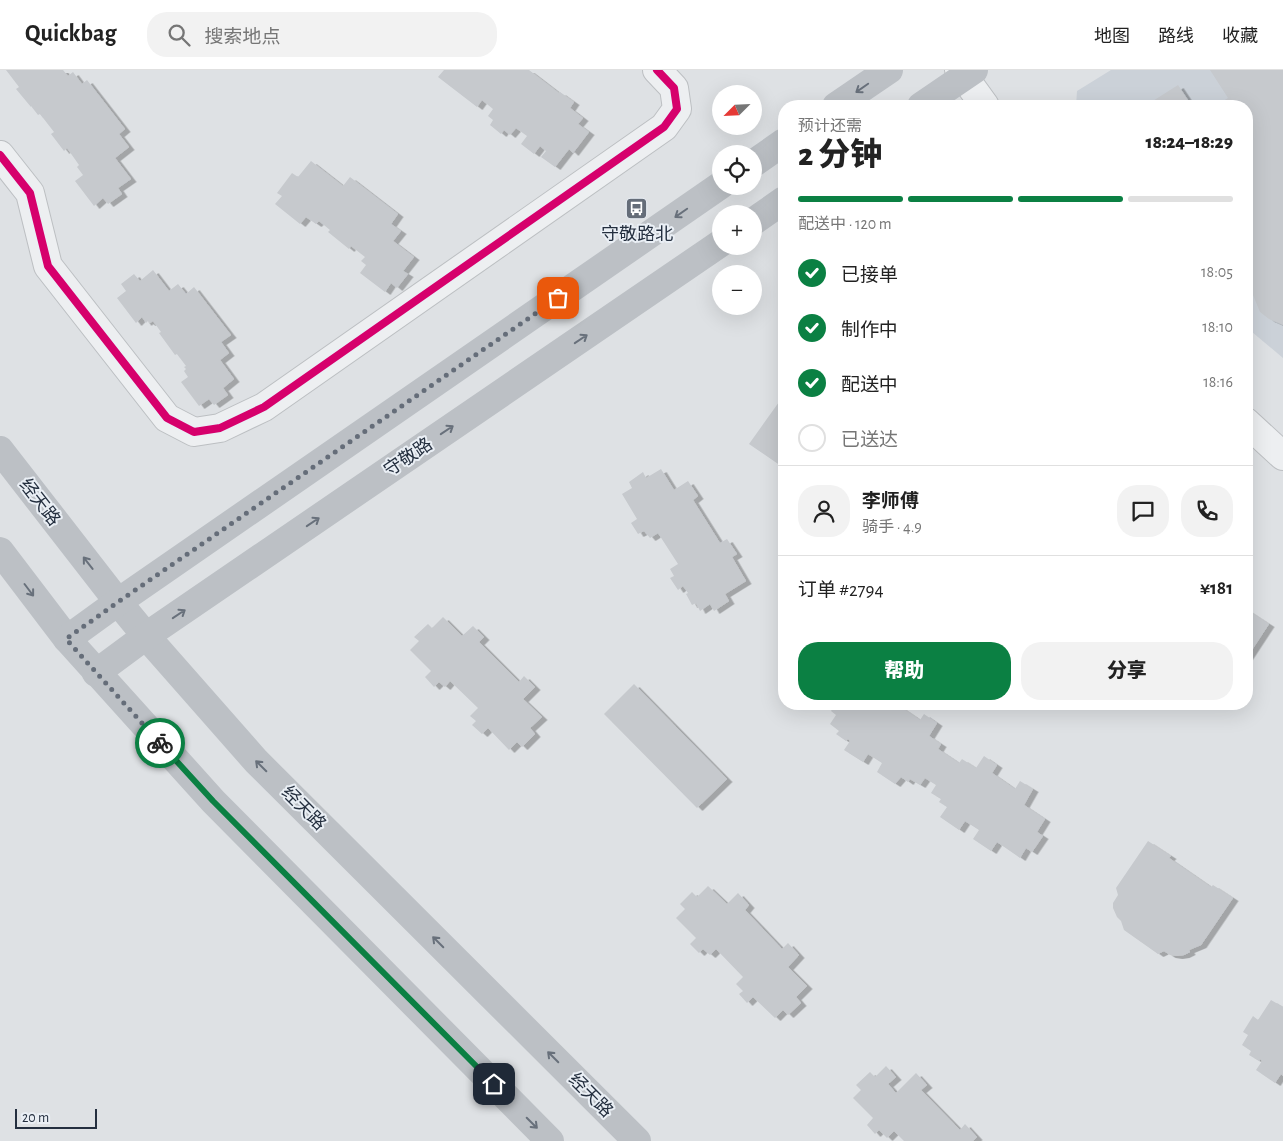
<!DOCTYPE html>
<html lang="zh">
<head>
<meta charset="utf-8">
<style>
  :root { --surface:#fff; --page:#f2f2f2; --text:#222; --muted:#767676; --line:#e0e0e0; --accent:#0b8043 }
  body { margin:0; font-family:"Alegreya Sans","Noto Sans SC",sans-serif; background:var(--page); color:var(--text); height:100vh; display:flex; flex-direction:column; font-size:19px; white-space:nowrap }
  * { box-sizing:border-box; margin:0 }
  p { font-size:16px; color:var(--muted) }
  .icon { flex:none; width:28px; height:28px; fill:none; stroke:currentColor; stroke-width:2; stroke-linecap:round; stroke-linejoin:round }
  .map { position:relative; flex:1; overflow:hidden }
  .sheet { position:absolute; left:778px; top:30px; width:475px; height:610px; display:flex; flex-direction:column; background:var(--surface); border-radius:20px; box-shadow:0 5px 20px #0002 }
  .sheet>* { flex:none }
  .needle { width:32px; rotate:246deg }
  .fabs { position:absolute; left:712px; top:15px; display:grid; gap:10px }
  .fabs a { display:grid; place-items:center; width:50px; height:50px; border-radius:50%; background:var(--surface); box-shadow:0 5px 20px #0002; font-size:25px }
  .scale { position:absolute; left:15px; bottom:12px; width:82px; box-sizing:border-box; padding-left:5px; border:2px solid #242f3f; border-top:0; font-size:14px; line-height:18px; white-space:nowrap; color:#242f3f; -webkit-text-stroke:4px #eaeff5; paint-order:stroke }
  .pin { position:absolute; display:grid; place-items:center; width:42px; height:42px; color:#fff; margin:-21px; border-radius:10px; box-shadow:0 2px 8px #0006 }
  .courier { position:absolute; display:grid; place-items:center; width:50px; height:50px; margin:-25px; border:4px solid #0b8043; border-radius:50%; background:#fff; color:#222; box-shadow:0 1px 6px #0007 }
  .overview em { font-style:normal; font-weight:800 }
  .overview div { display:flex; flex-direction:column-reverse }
  .overview { display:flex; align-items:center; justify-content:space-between; height:85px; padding:0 20px }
  h1 { font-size:32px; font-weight:800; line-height:38px }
  .bar { display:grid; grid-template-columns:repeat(4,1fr); gap:8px 5px; align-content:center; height:60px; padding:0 20px }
  .bar i { height:6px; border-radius:4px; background:var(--line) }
  .bar .active { background:var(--accent) }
  .bar p { grid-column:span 4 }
  .line { display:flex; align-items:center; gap:12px; padding:0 20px; border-top:1px solid var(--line) }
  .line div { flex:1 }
  .round { display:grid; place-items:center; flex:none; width:52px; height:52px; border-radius:20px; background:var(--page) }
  ol { padding:0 20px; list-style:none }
  li { display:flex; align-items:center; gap:15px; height:55px }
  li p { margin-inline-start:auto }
  li .icon { padding:5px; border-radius:50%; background:var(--accent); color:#fff; stroke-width:4 }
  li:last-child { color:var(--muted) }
  li i { width:28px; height:28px; border:2px solid var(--line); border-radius:50% }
  .primary-button { display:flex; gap:10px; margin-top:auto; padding:10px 20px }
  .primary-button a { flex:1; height:58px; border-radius:20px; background:var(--accent); color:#fff; font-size:20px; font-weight:800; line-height:58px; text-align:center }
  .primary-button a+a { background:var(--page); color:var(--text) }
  header { display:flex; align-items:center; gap:30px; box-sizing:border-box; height:70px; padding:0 25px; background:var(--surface); border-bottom:1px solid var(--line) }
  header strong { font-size:24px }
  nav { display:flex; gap:28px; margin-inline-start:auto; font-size:18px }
  .search { width:350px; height:45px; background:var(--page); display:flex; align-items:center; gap:12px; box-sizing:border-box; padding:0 18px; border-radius:20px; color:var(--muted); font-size:19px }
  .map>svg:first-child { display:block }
</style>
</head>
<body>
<header>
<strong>Quickbag</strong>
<div class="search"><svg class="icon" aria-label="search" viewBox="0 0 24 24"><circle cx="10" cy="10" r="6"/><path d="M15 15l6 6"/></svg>搜索地点</div>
<nav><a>地图</a><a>路线</a><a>收藏</a></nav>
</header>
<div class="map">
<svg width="1283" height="1071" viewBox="0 0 1283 1071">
  <defs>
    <filter id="shadow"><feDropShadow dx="5.5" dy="3" stdDeviation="0" flood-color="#0004"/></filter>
  </defs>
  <rect width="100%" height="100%" fill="#dee1e4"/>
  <!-- built -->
  <polygon fill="#cbd1d8" points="1111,0 1283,0 1283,288 1246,257 1246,36 1076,36 1077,21"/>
  <!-- building -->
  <g fill="#c6c9cd" filter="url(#shadow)">
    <polygon points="6,0 63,0 68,6 73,2 82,14 87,10 125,59 119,64 129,77 115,88 131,109 118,118 122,124 108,134 103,128 94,136 75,111 83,105 77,97 79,95 67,78 64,81 51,64 54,62 40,44 38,45 31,36 31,37 16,19 19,17"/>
    <polygon points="444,0 529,0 559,23 560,22 574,32 570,38 583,48 578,54 589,62 573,83 569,79 555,97 541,87 546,81 540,76 534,84 521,74 527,66 516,58 510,65 504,60 501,64 490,55 493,50 488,46 493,39 482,30 477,37 438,7"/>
    <polygon points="1210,0 1283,0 1283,255 1269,249 1260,242 1246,208 1246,36 1215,36 1228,28"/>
    <polygon points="1178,15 1192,36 1145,36"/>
    <polygon points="311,91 343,116 350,107 398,144 391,154 401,161 393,171 414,187 403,201 408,204 397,218 391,213 385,222 360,203 366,195 361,191 365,187 351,176 349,179 328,162 330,160 319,151 316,154 306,147 300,154 275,134 282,126 277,123 292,103 298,107"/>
    <polygon points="153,200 169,221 178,214 186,224 194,217 231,265 221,272 229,283 220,290 234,309 223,318 228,325 214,335 209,329 199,336 181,312 188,307 184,301 186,299 184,297 186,296 177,284 175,285 159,263 161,262 153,251 150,253 148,251 146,253 142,247 136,253 117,228 126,221 121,214 134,204 140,211"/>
    <polygon points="784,325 784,398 749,374"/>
    <polygon points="661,399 674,420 688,411 698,426 693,430 720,473 727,469 737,484 732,487 746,511 725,524 729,531 714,541 710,534 700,541 696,533 692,535 686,524 688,523 683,516 678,520 670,508 674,506 670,499 678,494 658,463 650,468 644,461 638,464 631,453 637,449 622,424 632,418 629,412 643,402 646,408"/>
    <polygon points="1246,539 1269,554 1246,589"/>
    <polygon points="443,547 462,566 473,556 484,567 479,572 519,612 524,606 535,617 523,629 542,647 530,658 535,664 522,677 517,672 509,680 488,658 482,664 472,655 476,651 470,646 478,638 450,611 445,617 439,612 434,617 425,607 431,601 410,580 419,571 414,567 428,554 432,558"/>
    <polygon points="634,614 727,709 697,738 604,644"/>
    <polygon points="835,634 899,634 898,635 920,650 924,644 937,653 929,666 941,674 938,679 959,693 962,689 976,698 984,686 997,695 992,703 1015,719 1020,711 1033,719 1024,735 1045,749 1037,762 1043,766 1032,782 1026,778 1020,788 997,772 991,781 973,769 979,760 965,751 959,760 940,747 947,737 939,732 941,729 931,723 936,715 925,708 920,715 910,709 908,712 901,707 895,714 877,702 882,693 868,684 863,692 844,680 850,671 848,669 846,671 836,664 839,661 830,654 836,645 831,641"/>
    <polygon points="1148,771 1171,786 1169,788 1211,817 1213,815 1233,828 1201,875 1189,880 1190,882 1184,885 1177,886 1170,885 1164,881 1158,884 1124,860 1121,851 1117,847 1113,838 1113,833 1118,825 1116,818"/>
    <polygon points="708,816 727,834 738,823 749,835 745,840 782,879 788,873 799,885 788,897 807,916 796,927 801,933 788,945 783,940 775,948 753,927 747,933 739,924 743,921 736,914 743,907 716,879 710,885 703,879 699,883 690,874 696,868 676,848 685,839 680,834 692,822 697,827"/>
    <polygon points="1271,930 1283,937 1283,1006 1281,1004 1275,1013 1256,1000 1262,991 1260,989 1259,991 1249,985 1251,981 1242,975 1248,965 1243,962 1253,946 1258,950"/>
    <polygon points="886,996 896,1007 888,1014 896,1023 916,1003 927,1015 921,1020 960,1060 965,1054 977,1067 973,1071 904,1071 894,1061 887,1068 879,1060 875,1064 867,1055 873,1048 853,1028 861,1020 856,1015 870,1002 875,1007"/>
  </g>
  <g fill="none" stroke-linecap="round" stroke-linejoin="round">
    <defs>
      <polyline id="minor" points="0,85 30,123 48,196 167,348 194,362 220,358 264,337 664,57 677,39 674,18 657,0"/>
      <g id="tertiary">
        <polyline points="959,0 985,36"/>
        <polyline points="1246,352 1283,386"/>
      </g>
    </defs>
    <!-- minor casing -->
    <use href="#minor" stroke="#bcbfc2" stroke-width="30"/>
    <!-- tertiary casing -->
    <use href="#tertiary" stroke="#bcbfc2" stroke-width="30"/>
    <!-- minor -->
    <use href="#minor" stroke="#edeff1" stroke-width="28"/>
    <!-- tertiary -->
    <use href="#tertiary" stroke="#edeff1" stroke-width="28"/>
    <!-- secondary -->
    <g stroke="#bcc0c5" stroke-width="28">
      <polyline points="836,36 889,0"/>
      <polyline points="921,36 974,0"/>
      <polyline points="754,93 784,72"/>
      <polyline points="754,151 784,130"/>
      <polyline points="0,380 118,532 146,566 256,691 637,1071"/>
      <polyline points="0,481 67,569 213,731 550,1071"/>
      <polyline points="67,569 118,532 721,115"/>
      <polyline points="96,603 146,566 721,173"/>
    </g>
    <defs>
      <polyline id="cycleway" points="0,85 30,123 48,196 167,348 194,362 220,358 264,337 664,57 677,39 674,18 657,0"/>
    </defs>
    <!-- cycleway casing -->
    <use href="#cycleway" stroke="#eaeff5" stroke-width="11"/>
    <!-- cycleway -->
    <use href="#cycleway" stroke="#d6006c" stroke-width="8"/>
  </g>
  <!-- one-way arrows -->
  <defs><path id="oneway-shaft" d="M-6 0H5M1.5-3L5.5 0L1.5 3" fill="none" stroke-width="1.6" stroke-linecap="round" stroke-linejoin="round" transform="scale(1.25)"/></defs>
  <g stroke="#68707b">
    <use href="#oneway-shaft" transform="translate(862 18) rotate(145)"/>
    <use href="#oneway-shaft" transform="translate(681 143) rotate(145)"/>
    <use href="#oneway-shaft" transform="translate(581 269) rotate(-34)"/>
    <use href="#oneway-shaft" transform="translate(447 360) rotate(-34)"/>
    <use href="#oneway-shaft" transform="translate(313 452) rotate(-34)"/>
    <use href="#oneway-shaft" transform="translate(88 493) rotate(-128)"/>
    <use href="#oneway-shaft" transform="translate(29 520) rotate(53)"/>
    <use href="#oneway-shaft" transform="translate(179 544) rotate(-34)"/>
    <use href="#oneway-shaft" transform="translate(261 696) rotate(-135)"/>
    <use href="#oneway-shaft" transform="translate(438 872) rotate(-135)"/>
    <use href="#oneway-shaft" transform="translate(553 987) rotate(-135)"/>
    <use href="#oneway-shaft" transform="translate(532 1053) rotate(45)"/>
  </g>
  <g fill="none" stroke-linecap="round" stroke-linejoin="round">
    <!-- done -->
    <polyline stroke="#656d79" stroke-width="5" stroke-dasharray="0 9" points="160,673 66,569 118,532 558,228"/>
    <!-- route -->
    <polyline stroke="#0b8043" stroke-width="6" points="160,673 213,731 494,1014"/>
  </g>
  <!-- icons -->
  <defs>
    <symbol id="bus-square" viewBox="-11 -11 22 22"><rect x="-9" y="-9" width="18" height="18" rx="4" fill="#656d79" stroke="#eaeff5"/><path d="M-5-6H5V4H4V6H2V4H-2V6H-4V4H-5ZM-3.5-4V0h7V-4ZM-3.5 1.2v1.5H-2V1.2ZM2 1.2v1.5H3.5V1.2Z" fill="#fff"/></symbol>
  </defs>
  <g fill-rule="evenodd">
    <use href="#bus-square" x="624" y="126" width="25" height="25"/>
  </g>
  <g text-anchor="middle" stroke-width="4" stroke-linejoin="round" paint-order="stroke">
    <!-- poi labels -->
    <g font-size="18" fill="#242f3f" stroke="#eaeff5">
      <text x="637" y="170">守敬路北</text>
    </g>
    <!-- street labels -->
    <g font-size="18" fill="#242f3f" stroke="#eaeff5">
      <text transform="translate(408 387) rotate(-34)" y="6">守敬路</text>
      <text transform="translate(40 432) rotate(52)" y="6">经天路</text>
      <text transform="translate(304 738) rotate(45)" y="6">经天路</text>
      <text transform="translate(591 1025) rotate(45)" y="6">经天路</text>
    </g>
  </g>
</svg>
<div class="fabs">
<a><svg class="needle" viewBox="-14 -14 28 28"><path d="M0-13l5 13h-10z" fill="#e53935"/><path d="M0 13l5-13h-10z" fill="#767676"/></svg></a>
<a><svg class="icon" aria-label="locate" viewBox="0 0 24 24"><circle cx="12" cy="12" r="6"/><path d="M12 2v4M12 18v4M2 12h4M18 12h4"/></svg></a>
<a>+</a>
<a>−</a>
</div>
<div class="scale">20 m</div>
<div class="pin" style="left:558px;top:228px;background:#ea580c"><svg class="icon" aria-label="bag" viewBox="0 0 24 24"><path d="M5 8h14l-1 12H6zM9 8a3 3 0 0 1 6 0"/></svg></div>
<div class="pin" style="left:494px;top:1014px;background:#1f2937"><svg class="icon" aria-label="home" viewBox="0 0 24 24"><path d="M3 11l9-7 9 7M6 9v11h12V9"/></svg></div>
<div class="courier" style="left:160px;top:673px"><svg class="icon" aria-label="bike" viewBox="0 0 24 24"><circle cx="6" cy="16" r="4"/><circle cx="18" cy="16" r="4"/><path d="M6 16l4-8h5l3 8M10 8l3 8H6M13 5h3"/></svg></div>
<section class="sheet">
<div class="overview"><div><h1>2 分钟</h1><p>预计还需</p></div><em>18:24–18:29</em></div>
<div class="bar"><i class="active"></i><i class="active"></i><i class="active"></i><i></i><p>配送中 · 120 m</p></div>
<ol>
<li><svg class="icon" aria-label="check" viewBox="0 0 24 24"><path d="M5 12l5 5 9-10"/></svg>已接单<p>18:05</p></li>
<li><svg class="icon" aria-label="check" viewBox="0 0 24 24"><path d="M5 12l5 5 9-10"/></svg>制作中<p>18:10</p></li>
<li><svg class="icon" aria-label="check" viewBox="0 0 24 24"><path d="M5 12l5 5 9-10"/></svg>配送中<p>18:16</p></li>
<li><i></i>已送达</li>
</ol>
<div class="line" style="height:90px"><a class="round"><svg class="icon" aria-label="person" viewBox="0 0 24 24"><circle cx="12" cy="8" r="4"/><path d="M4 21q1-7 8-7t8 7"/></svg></a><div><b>李师傅</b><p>骑手 · 4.9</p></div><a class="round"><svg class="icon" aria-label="chat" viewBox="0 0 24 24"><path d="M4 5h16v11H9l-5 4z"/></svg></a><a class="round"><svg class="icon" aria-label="phone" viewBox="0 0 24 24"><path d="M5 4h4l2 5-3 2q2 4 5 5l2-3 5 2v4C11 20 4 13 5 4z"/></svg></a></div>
<div class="line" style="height:65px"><div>订单 #2794</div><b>¥181</b></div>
<div class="primary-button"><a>帮助</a><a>分享</a></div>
</section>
</div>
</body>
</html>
